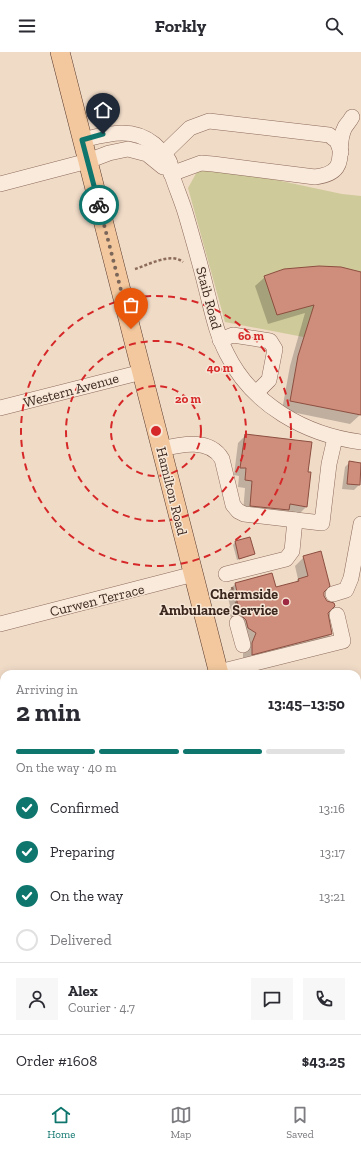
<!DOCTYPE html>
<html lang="en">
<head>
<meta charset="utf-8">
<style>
  :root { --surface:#fff; --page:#f7f7f7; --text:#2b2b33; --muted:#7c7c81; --line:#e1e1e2; --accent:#0f766e }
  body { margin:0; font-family:"Zilla Slab",serif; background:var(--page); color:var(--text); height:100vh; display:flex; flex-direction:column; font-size:15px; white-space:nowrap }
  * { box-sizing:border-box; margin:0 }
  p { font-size:13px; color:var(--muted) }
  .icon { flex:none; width:22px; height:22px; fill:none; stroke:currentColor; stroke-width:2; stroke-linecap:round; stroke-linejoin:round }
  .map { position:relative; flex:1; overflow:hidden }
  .details { position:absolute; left:0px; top:618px; width:361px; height:424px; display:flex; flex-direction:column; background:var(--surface); border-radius:12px 12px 0 0; box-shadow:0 2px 10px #0003 }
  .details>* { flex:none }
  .pin { position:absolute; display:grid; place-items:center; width:34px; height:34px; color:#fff; margin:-41px -17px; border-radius:50% 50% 50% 0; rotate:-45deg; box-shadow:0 0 4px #0007 }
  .pin .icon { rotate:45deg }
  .courier { position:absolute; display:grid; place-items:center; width:40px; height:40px; margin:-20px; border:3px solid #0f766e; border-radius:50%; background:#fff; color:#222; box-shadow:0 1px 5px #0007 }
  .summary em { font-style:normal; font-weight:700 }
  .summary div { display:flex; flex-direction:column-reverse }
  .summary { display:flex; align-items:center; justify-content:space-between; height:68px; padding:0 16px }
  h1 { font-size:26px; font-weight:700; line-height:30px }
  .bar { display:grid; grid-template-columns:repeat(4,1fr); gap:6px 4px; align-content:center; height:48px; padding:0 16px }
  .bar i { height:5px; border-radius:3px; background:var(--line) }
  .bar .current { background:var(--accent) }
  .bar p { grid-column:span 4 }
  .line { display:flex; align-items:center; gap:10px; padding:0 16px; border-top:1px solid var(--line) }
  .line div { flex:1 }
  .round { display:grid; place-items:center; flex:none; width:42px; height:42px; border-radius:0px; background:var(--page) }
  ol { padding:0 16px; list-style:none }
  li { display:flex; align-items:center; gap:12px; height:44px }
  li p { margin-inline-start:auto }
  li .icon { padding:4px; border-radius:50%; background:var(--accent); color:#fff; stroke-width:4 }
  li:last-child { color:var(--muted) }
  li i { width:22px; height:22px; border:2px solid var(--line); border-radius:50% }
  header { display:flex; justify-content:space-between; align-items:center; height:52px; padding:0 16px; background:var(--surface); font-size:18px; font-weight:700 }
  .tabs { display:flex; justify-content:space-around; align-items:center; height:56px; border-top:1px solid var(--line); background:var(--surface); font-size:11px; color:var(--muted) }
  .tabs a { display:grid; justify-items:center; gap:2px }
  .tabs .current { color:var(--accent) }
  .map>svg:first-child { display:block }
</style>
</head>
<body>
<header><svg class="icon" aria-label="menu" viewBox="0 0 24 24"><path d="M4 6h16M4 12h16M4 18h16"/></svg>Forkly<svg class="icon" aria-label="search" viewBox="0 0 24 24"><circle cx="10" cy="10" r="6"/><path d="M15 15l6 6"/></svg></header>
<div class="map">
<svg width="361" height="1042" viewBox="0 0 361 1042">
  <rect width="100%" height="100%" fill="#f0dbc7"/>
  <!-- green -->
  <g fill="#cfca9a">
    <polygon points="199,116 220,116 342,142 361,144 361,296 225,270 188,136"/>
    <polygon points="4,670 4,865 0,866 0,671"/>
    <polygon points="361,701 361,881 357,879 357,703"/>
    <polygon points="91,1038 153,1038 150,1042 87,1042"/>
  </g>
  <!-- shadow -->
  <g fill="#0003">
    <polygon points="361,221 360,363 350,372 282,358 290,314 305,261 268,272 255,234 265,225"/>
    <polygon points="246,383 307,421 306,455 299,462 243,461 245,436 238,435 239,424 234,423 238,391"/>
    <polygon points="350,410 361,412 359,433 354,438 342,437 345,415"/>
    <polygon points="250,486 254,502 237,508 233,493 235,490"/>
    <polygon points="304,505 323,539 331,582 322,591 243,611 243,600 248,590 233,572 228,556 230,554 227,541 235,532 275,536 295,531 298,527 295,514"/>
  </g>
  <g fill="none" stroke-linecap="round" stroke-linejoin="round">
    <!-- stream -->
    <g stroke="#6e9382" stroke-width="4.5">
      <polyline points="0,743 4,744"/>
      <polyline points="357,780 361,779"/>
      <polyline points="242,1038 247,1042"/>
    </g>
  </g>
  <!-- building -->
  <g fill="#cf8d7c" stroke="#8c4f40">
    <polygon points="319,214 341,215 361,220 361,363 290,349 298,304 314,253 277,263 264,224 284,217"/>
    <polygon points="245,382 312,390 308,420 311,420 307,455 290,452 289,458 250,454 252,429 245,428 246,416 240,416"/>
    <polygon points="349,409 361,411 360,433 347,432"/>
    <polygon points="250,485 255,502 239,507 235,489"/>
    <polygon points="321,499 330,534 324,540 324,544 327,549 334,551 335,554 328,561 332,582 252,603 252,591 256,581 248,576 246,568 241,563 236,546 238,544 235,531 272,521 276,535 299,529 298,527 308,524 303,504"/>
  </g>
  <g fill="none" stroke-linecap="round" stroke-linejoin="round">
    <defs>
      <g id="minor">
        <path d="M 82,88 C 107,82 132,74 154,92 C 159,97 168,104 170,111 C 171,114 171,119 172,123 C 176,136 182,149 186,163 C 193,187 200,211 206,236 C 212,259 216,281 227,302 C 252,353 306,383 361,390"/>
        <polyline points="157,108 190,76 209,69 329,83 337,89 341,100"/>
        <path d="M 171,122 L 201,111 L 213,112 L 315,125 C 353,120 333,97 345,75 C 347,72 350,69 352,65"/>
        <polyline points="0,132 88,109 109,101 128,97 147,102 163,115"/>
        <polyline points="220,288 233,283 270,289 275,297 269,328 256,341"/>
        <polyline points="0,356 142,320"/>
        <path d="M 162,397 C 181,392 210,386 222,407 L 233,453 L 238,459 L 244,462 L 322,471 L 329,412 L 335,386"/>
        <polyline points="226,522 286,507 292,499 295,468"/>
        <polyline points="333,542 346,538 351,526 361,472"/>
        <polyline points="237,571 243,593"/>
        <polyline points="0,572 194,522"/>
        <polyline points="219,620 343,589 337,563"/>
        <polyline points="0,981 4,975"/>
      </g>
      <g id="major">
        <polyline points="60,0 219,622"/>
        <polyline points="357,931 361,933"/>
        <polyline points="188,1042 190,1038"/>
      </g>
    </defs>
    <!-- minor casing -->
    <use href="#minor" stroke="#8c6b5b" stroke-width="16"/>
    <!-- major casing -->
    <use href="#major" stroke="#5a3b2f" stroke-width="20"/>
    <!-- path -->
    <g stroke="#8c6b5b" stroke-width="2.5" stroke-dasharray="3 2" stroke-linecap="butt">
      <path d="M 135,217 C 148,213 171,200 183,210"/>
      <polyline points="232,535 238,558"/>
      <polyline points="357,905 361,907"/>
    </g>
    <!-- minor -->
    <use href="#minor" stroke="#faeadb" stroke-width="15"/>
    <!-- major -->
    <use href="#major" stroke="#f3c89e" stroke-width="19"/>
  </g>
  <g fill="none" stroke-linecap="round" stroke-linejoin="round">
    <!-- done -->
    <polyline stroke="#7b665a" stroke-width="4" stroke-dasharray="0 7.2" points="99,153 131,277"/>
    <!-- route -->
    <polyline stroke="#0f766e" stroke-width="5" points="99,153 82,88 103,82"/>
  </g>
  <!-- distance rings -->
  <g fill="none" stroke="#d62828" stroke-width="2" stroke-dasharray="7 5">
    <circle cx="156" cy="379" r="45"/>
    <circle cx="156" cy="379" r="90"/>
    <circle cx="156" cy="379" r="135"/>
  </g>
  <!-- markers -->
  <circle fill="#9d2942" stroke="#f7e7d7" stroke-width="1.5" cx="286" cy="550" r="4"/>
  <g text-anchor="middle" stroke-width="3" stroke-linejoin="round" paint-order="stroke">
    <!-- street labels -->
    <g font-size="14" fill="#3c271f" stroke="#f7e7d7">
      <text transform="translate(209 246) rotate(75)" y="5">Staib Road</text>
      <text transform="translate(71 338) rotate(-15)" y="5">Western Avenue</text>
      <text transform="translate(172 439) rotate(76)" y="5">Hamilton Road</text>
      <text transform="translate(97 548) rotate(-14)" y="5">Curwen Terrace</text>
    </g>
    <!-- poi labels -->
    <g font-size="14" font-weight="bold" fill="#3c271f" stroke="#f7e7d7" text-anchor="end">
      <text x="278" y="547">Chermside<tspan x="278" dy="16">Ambulance Service</tspan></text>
    </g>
  </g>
  <circle cx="156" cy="379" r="6" fill="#d62828" stroke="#f7e7d7" stroke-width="2"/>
  <g font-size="12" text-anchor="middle" font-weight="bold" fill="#d62828" stroke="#f7e7d7" stroke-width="3" stroke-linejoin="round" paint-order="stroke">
    <text x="251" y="288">60 m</text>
    <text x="220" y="320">40 m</text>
    <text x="188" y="351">20 m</text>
  </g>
</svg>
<div class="pin" style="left:131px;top:277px;background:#ea580c"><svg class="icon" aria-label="bag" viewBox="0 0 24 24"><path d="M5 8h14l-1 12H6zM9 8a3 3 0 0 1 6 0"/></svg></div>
<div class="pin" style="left:103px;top:82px;background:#1f2937"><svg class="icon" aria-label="home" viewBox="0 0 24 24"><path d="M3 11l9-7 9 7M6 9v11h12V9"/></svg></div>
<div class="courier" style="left:99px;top:153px"><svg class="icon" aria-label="bike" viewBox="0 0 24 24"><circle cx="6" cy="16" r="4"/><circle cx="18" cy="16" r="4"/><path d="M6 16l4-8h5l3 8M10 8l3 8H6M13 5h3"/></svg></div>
<section class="details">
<div class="summary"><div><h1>2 min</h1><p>Arriving in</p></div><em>13:45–13:50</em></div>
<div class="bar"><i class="current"></i><i class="current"></i><i class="current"></i><i></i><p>On the way · 40 m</p></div>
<ol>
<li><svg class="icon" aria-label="check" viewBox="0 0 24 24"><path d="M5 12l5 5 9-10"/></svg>Confirmed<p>13:16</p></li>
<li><svg class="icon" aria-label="check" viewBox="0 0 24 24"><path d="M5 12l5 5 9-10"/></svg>Preparing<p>13:17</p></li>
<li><svg class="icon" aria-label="check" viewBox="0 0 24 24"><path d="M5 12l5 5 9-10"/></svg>On the way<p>13:21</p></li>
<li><i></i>Delivered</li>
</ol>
<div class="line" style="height:72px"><a class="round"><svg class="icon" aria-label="person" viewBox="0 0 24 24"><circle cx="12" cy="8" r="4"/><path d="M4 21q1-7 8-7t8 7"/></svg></a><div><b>Alex</b><p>Courier · 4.7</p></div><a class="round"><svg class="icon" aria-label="chat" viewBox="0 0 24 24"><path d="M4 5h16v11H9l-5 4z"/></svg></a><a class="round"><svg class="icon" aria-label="phone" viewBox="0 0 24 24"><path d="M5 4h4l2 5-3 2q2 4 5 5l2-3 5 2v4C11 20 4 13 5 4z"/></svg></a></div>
<div class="line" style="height:52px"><div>Order #1608</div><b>$43.25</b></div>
</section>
</div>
<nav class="tabs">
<a class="current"><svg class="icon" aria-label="home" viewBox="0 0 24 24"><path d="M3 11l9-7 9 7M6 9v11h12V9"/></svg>Home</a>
<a><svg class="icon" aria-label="map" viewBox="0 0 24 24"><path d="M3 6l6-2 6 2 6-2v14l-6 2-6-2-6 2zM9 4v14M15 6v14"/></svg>Map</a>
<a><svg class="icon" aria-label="saved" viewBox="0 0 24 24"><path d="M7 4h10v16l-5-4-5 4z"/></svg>Saved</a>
</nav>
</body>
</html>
